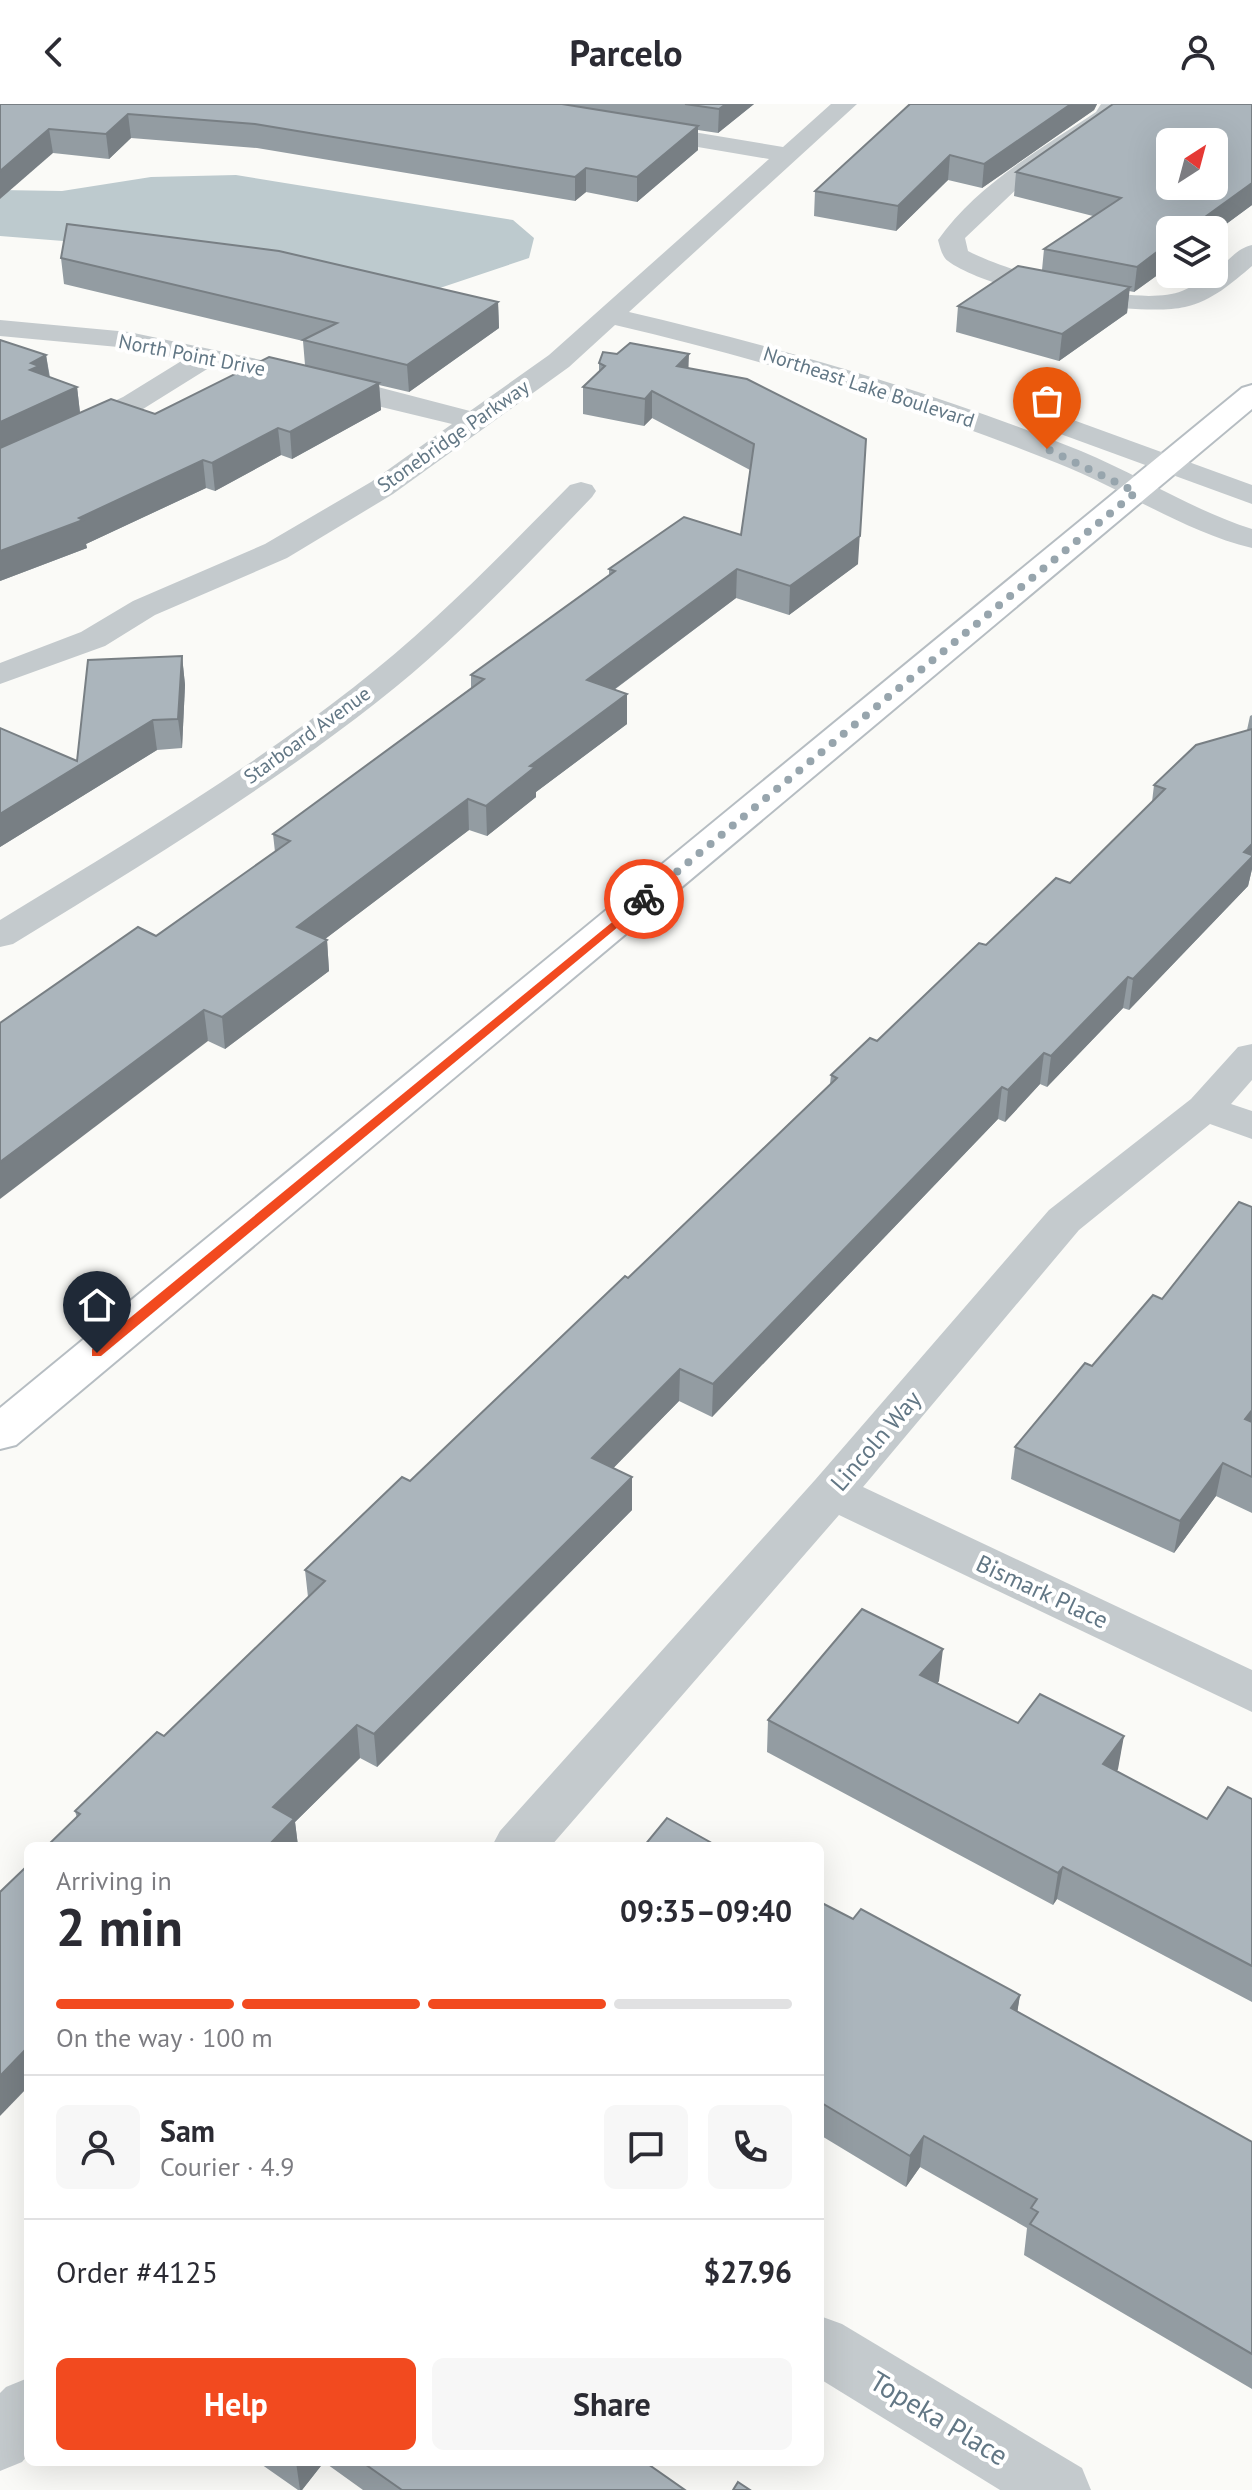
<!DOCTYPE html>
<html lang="en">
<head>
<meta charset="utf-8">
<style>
  :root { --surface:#fff; --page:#f7f7f7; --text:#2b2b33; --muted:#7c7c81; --line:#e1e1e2; --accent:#f24a1f }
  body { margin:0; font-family:"PT Sans",sans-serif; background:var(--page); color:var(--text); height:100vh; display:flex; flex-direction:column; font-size:30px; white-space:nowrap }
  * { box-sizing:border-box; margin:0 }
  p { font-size:26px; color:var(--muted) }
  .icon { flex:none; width:44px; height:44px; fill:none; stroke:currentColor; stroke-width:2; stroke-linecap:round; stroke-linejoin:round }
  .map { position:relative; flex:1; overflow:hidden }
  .panel { position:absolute; left:24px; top:1738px; width:800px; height:624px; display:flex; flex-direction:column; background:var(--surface); border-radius:12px; box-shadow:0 8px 32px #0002 }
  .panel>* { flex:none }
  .needle { width:52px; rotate:36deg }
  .tools { position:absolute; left:1156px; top:24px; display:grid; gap:16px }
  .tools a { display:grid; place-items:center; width:72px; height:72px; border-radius:12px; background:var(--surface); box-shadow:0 8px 32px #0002; font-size:40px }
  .pin { position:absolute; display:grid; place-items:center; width:68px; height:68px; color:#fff; margin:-82px -34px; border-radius:50% 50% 50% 0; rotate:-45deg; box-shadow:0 0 8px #0007 }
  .pin .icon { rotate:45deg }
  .courier { position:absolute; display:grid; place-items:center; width:80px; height:80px; margin:-40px; border:6px solid #f24a1f; border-radius:50%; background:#fff; color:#222; box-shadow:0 2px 10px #0007 }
  .headline em { font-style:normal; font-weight:800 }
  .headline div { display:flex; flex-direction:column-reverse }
  .headline { display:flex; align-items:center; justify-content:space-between; height:136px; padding:0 32px }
  h1 { font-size:52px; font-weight:800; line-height:60px }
  .bar { display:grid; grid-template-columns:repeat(4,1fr); gap:12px 8px; align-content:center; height:96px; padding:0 32px }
  .bar i { height:10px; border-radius:6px; background:var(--line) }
  .bar .on { background:var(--accent) }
  .bar p { grid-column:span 4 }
  .line { display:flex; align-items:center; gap:20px; padding:0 32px; border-top:2px solid var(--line) }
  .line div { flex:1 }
  .round { display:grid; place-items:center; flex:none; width:84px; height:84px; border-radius:12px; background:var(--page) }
  .primary-button { display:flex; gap:16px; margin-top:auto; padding:16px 32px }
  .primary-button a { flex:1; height:92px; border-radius:12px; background:var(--accent); color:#fff; font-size:32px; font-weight:800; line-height:92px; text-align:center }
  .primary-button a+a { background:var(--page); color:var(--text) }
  header { display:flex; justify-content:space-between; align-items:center; height:104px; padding:0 32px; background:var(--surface); font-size:36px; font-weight:800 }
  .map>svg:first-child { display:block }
</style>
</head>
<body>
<header><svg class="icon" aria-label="back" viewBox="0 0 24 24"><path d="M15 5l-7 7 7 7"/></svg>Parcelo<svg class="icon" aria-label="person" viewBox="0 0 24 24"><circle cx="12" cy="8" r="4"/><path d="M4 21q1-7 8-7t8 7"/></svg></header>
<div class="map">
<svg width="1252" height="2386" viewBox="0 0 1252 2386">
  <rect width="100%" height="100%" fill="#fafaf7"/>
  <!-- water -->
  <polygon fill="#bdcace" points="236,71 513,116 534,134 529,154 419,191 139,143 0,132 0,86 62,87 151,73"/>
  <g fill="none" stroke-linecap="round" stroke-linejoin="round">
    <defs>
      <polygon id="secondary" points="1252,281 1252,305 16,1341 0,1345 0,1304 1242,284"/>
    </defs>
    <!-- secondary casing -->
    <use href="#secondary" stroke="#b6bdc2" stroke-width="4"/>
    <!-- street -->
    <g fill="#c4cacd" fill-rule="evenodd">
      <path d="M 831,0 L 857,0 L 629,208 C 783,244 934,288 1081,347 C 1139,371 1192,406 1252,425 L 1252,444 C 1182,427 1124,385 1057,359 C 911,301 768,257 615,221 L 569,263 L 393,390 L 287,454 L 155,511 L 105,542 L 0,580 L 0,559 L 81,528 L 133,497 L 265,440 L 371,378 L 452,320 L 212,262 L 143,305 L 0,371 L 0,351 L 123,293 L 183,256 L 129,244 L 0,232 L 0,216 L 129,228 L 328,270 L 470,307 L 549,251 L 769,55 L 639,33 L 631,31 L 627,26 L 631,21 L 639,19 L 783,43 Z"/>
      <path d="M 1101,0 L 1125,0 L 1113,18 L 1021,81 L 965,134 L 968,147 C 1010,169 1137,205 1182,187 C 1192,183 1207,175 1214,169 C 1226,160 1235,145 1252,141 L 1252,162 C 1232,179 1212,197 1185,203 C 1136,214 989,188 948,157 C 942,153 940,143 938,136 C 976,81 1041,45 1096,8 Z"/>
      <polygon points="1054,309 1252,381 1252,400 1044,324 1039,318 1044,312"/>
      <path d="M 581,378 L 592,381 L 596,387 L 592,393 C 523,465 455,537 377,598 C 262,688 137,764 13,840 L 0,843 L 0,816 C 120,743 243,670 354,583 C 432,522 501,451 570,381 Z"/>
      <polygon points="1252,940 1252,976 1231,1000 1252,1007 1252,1035 1210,1020 1079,1126 863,1383 1252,1566 1252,1608 839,1411 551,1742 492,1742 500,1727 815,1376 1049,1106 1191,995 1238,943"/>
      <polygon points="820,2212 842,2220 1082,2364 1091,2386 1000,2386 820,2275"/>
      <polygon points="28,2274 28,2351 22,2358 0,2367 0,2289 6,2283"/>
    </g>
    <!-- secondary -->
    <use href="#secondary" fill="#fff" fill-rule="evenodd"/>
  </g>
  <!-- wall -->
  <g fill="#939ca2">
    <polygon points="0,0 754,0 718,29 698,26 698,46 637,98 586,88 575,97 257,44 131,34 109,55 53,49"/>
    <polygon points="910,0 1097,0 1094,6 982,84 948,76 896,127 814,112 815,87"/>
    <polygon points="1016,68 1252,101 1214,129 1214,126 1170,126 1170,162 1134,188 1129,187 1127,209 1059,257 956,228 958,202 1042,166 1044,145 1093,112 1014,92"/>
    <polygon points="61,154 498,198 499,224 409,288 379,281 381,306 292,355 281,351 215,387 206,384 86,440 87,444 0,477 46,251 50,273 77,283 80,308 155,310 305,261 303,237 64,180"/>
    <polygon points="599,259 689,264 858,460 789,511 736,494 614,586 627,620 536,688 536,693 487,732 469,726 325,835 327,836 329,867 225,945 208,937 156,832 275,748 273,730 471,584 471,571 609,471 609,465 741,431 750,366 652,314 644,322 583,310 583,283 599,267"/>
    <polygon points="182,552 185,581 182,644 157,646 0,743 0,624 77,657"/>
    <polygon points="1252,611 1252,765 1248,782 1129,906 1123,904 1047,983 1040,980 1005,1018 998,1015 712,1313 679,1297 613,1364 632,1406 377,1663 360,1654 295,1718 298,1742 47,1742 77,1714 75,1707 164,1632 308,1493 305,1466 410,1377 628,1174 830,980 831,971 877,937 986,841 1070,779 1152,698 1154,681 1247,626 1250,612"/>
    <polygon points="1252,1103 1252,1409 1216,1392 1174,1449 1011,1375 1015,1343 1092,1262 1162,1195"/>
    <polygon points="939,1577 937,1580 1018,1619 1118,1665 1117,1667 1207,1715 1252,1695 1252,1898 1057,1795 1053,1801 767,1648 768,1616"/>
    <polygon points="820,1798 853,1815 1020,1891 1017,1908 1252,2038 1252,2285 1024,2151 1027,2124 920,2063 906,2083 820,2031"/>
    <polygon points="258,2358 645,2358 685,2386 363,2386 324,2358 302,2386 298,2386"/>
  </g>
  <!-- shaded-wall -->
  <g fill="#787f84">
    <polygon points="726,0 754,0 718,29 719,5"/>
    <polygon points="1071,0 1097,0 1094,6 982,84 984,60"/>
    <polygon points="128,10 131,34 109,55 106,30"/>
    <polygon points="698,22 698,46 637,98 637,73"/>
    <polygon points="49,25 53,49 0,95 0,67"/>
    <polygon points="950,51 948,76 896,127 898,102"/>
    <polygon points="586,64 586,88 575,97 575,73"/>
    <polygon points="1252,79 1252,101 1214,129 1214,126 1187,126"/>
    <polygon points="1170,138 1170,162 1134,188 1137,163"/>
    <polygon points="1130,183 1127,209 1059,257 1062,230"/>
    <polygon points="498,198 499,224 409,288 407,261"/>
    <polygon points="689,250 688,276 677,262"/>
    <polygon points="46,251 50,278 30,266 31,259"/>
    <polygon points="379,279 381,306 292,355 290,328"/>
    <polygon points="77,283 80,310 0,348 0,318"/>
    <polygon points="652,287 652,314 644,322 645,295"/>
    <polygon points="278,324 281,351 215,387 212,359"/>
    <polygon points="203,356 206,384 86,440 87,444 0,477 0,447 79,414"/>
    <polygon points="864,363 858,460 789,511 790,482"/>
    <polygon points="737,465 736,494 588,605 587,576"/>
    <polygon points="182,552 185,581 182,644 178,615"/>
    <polygon points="627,590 627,620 536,688 536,693 487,732 486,702 530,662"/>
    <polygon points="153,616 157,646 0,743 0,710"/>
    <polygon points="468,695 469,726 300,854 297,823"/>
    <polygon points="1252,740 1252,765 1248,782 1129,906 1133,875"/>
    <polygon points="327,836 329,867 225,945 222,913"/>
    <polygon points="1128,873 1123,904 1047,983 1051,952"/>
    <polygon points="204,906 208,937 0,1095 0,1058"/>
    <polygon points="1044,949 1040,980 1005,1018 1008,986"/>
    <polygon points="1002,983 998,1015 712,1313 713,1280"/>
    <polygon points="680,1265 679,1297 592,1386 592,1354"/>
    <polygon points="1252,1306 1252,1330 1245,1315"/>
    <polygon points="1223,1359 1216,1392 1174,1449 1180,1417"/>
    <polygon points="632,1373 632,1406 377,1663 374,1630"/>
    <polygon points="943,1545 939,1577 917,1604 920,1571"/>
    <polygon points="357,1621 360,1654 295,1718 298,1742 268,1742 273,1703"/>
    <polygon points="1124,1632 1118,1665 1097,1692 1103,1660"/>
    <polygon points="1063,1763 1057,1795 1053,1801 1058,1769"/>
    <polygon points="1020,1891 1015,1923 1011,1904"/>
    <polygon points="28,1943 28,1983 0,2012 0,1972"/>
    <polygon points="924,2032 920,2063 906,2083 910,2052"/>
    <polygon points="296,2358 324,2358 302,2386 300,2386"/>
  </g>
  <!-- building -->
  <g fill="#abb5bc" stroke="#787f84" stroke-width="2" fill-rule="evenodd">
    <polygon points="0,0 562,0 698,22 637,73 586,64 575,73 255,20 128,10 106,30 49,25 0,67"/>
    <polygon points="685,0 726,0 719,5"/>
    <polygon points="910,0 1071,0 984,60 950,51 898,102 815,87"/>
    <path d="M 1113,0 L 1252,0 L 1252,79 L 1187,126 L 1170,126 L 1170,138 L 1137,163 L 1044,145 L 1121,94 L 1016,68 ZM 1170,38 L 1214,38 L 1214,82 L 1170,82 Z"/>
    <polygon points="67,120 279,147 498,198 407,261 303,236 337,219 61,154"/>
    <polygon points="1018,162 1130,183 1062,230 958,202"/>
    <polygon points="0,236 46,251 31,259 39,262 30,266 77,283 0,318"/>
    <polygon points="630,239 689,250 677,262 747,275 866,335 860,432 790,482 737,465 587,576 627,590 530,662 535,663 486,702 468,695 297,823 327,836 222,913 204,906 0,1058 0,919 138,823 156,832 290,737 273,730 484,575 471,571 615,467 609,465 684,413 741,431 754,340 652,287 645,295 583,283 605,262 599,259 603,248 617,250"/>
    <polygon points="269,253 379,279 290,328 278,324 212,359 203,356 79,414 83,416 0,447 0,344 111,295 155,310"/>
    <polygon points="182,552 178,615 153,616 0,710 0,624 77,657 88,556"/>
    <polygon points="1252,625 1252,740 1244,748 1252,751 1252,753 1133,875 1128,873 1051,952 1044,949 1008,986 1002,983 713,1280 680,1265 592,1354 632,1373 374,1630 357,1621 273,1703 294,1715 268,1742 47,1742 80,1710 75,1707 157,1628 164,1632 325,1477 305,1466 402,1373 410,1377 625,1172 628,1174 837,974 831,971 870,934 877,937 979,839 986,841 1056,774 1070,779 1165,685 1154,681 1196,641"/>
    <polygon points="1239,1098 1252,1103 1252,1306 1245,1315 1252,1318 1252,1373 1223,1359 1180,1417 1015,1343 1085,1259 1092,1262 1153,1191 1162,1195"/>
    <polygon points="862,1505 943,1545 920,1571 1018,1619 1040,1590 1124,1632 1103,1660 1207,1715 1228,1683 1252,1695 1252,1862 1063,1763 1058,1769 768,1616"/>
    <polygon points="667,1714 717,1742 644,1742"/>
    <polygon points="28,1761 28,1943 0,1972 0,1788"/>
    <polygon points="820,1798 853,1815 861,1805 1020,1891 1011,1904 1252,2038 1252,2250 1030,2120 1038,2108 1031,2104 1037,2095 924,2032 910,2052 820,1998"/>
    <polygon points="362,2358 645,2358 685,2386 402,2386"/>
    <polygon points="738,2378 750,2386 733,2386"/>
  </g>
  <!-- route -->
  <polygon fill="#f24a1f" points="644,792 648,798 101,1252 92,1252 92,1245"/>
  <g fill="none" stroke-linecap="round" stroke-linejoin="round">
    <!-- done -->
    <polyline stroke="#97a5ad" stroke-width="8" stroke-dasharray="0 14.4" points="644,795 1136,388 1047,345"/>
  </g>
  <g text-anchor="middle" stroke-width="8" stroke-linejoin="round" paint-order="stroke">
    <!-- far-street labels -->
    <g font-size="20" fill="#627785" stroke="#fff">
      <text transform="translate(192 251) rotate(11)" y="7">North Point Drive</text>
      <text transform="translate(869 283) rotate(18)" y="7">Northeast Lake Boulevard</text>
      <text transform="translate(453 332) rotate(-35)" y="7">Stonebridge Parkway</text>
      <text transform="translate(307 631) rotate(-36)" y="7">Starboard Avenue</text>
    </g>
    <!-- street labels -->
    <g font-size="24" fill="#627785" stroke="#fff">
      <text transform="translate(876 1337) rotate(-49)" y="8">Lincoln Way</text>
      <text transform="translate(1042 1488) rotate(25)" y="8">Bismark Place</text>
    </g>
    <!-- near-street labels -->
    <g font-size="28" fill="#627785" stroke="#fff">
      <text transform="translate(939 2314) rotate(31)" y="10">Topeka Place</text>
    </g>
  </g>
</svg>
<div class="tools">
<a><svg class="needle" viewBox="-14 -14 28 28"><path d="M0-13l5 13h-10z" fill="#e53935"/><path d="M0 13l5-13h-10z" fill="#7c7c81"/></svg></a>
<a><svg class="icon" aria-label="layers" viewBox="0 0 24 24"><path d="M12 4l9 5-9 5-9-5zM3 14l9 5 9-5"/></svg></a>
</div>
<div class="pin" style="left:1047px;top:345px;background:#ea580c"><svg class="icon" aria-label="bag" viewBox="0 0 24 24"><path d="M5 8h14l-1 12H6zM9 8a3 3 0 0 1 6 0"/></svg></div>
<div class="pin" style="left:97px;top:1249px;background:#1f2937"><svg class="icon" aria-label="home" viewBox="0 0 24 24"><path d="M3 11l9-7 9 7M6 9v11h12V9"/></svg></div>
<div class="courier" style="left:644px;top:795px"><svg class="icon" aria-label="bike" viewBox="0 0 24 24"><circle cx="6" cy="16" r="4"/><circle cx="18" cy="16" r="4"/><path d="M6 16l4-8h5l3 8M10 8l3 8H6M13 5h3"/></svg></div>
<section class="panel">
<div class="headline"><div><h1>2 min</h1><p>Arriving in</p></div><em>09:35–09:40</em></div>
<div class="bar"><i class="on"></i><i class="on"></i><i class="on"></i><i></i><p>On the way · 100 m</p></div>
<div class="line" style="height:144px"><a class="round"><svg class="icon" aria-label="person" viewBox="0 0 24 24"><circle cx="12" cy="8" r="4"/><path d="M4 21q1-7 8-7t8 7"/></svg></a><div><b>Sam</b><p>Courier · 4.9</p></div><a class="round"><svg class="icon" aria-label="chat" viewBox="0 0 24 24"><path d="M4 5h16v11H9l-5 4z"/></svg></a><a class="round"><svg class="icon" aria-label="phone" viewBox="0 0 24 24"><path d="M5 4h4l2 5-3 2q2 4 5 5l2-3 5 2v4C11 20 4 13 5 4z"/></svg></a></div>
<div class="line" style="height:104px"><div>Order #4125</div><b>$27.96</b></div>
<div class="primary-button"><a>Help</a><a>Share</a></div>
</section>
</div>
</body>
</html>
